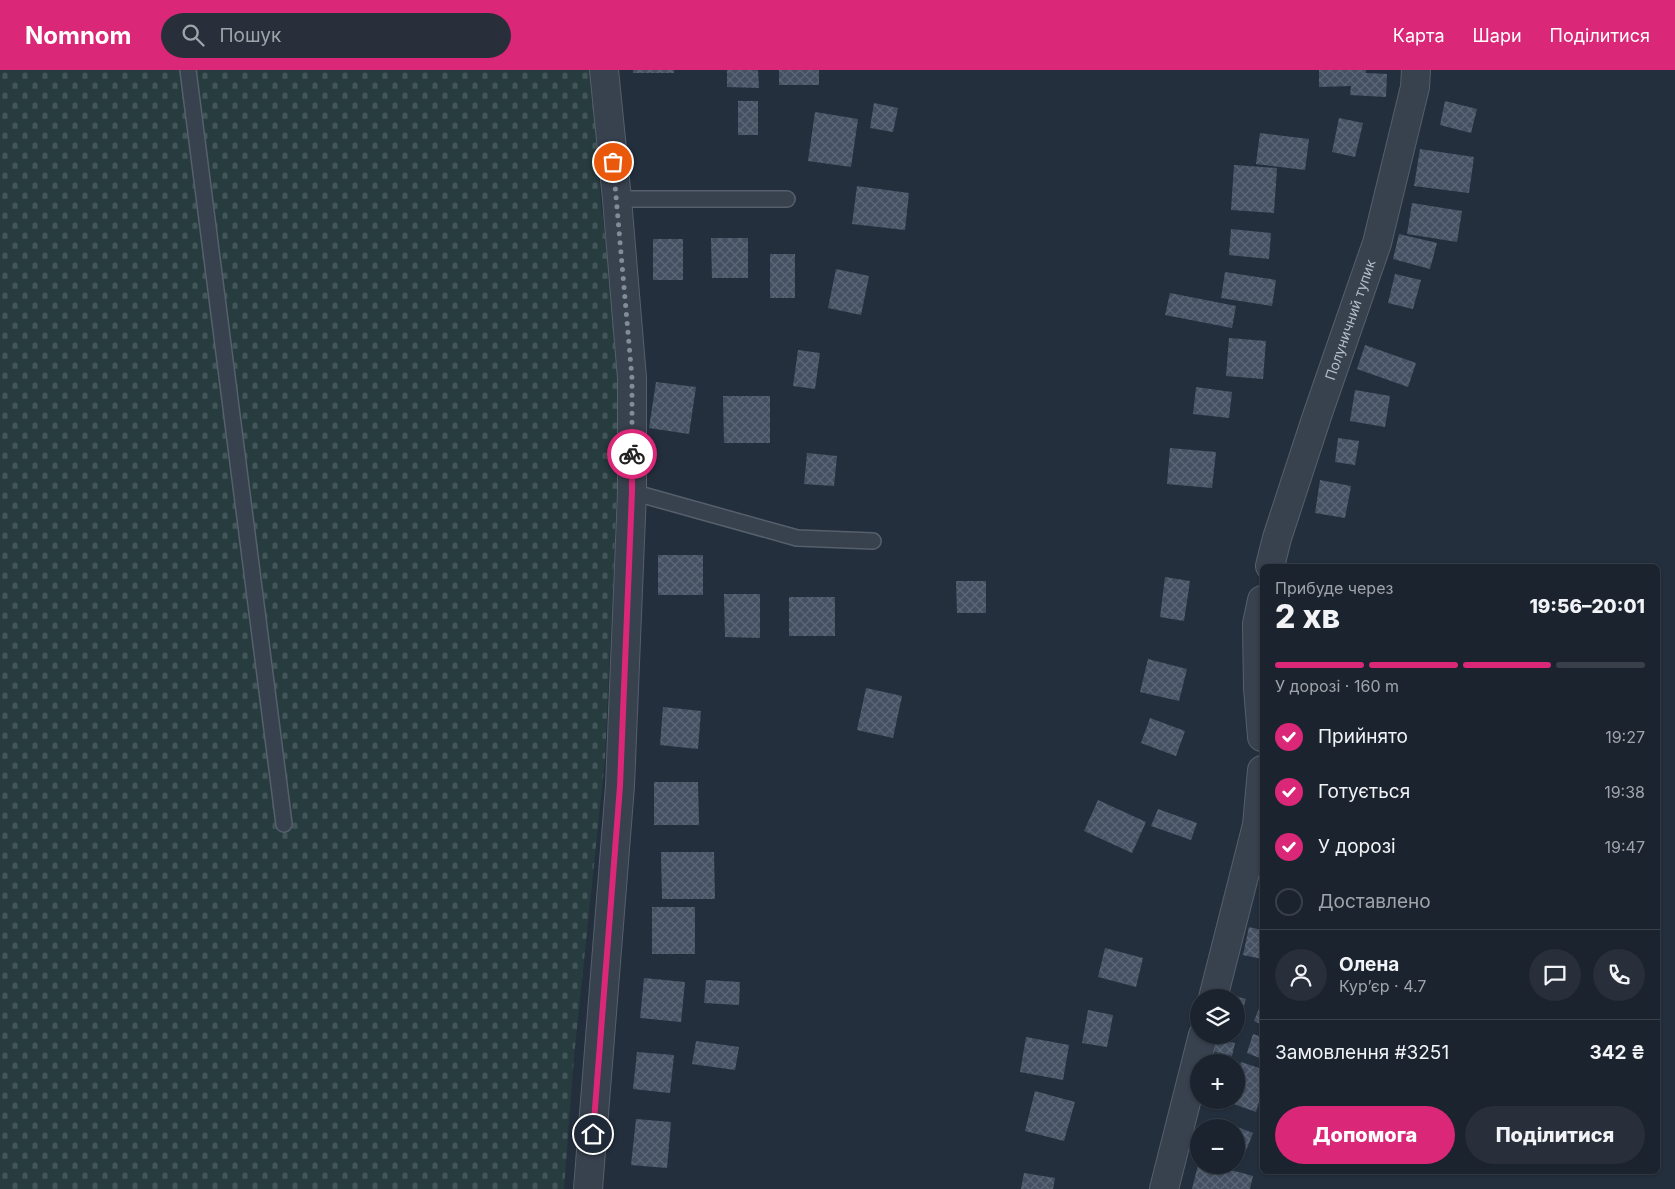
<!DOCTYPE html>
<html lang="uk">
<head>
<meta charset="utf-8">
<style>
  :root { --surface:#1b232e; --page:#282f3a; --text:#f1f3f6; --muted:#a0a4aa; --line:#39404a; --accent:#db2777 }
  body { margin:0; font-family:Inter,sans-serif; background:var(--page); color:var(--text); height:100vh; display:flex; flex-direction:column; font-size:19px; white-space:nowrap }
  * { box-sizing:border-box; margin:0 }
  p { font-size:16px; color:var(--muted) }
  .icon { flex:none; width:28px; height:28px; fill:none; stroke:currentColor; stroke-width:2; stroke-linecap:round; stroke-linejoin:round }
  .map { position:relative; flex:1; overflow:hidden }
  .side { position:absolute; left:1260px; top:494px; width:400px; height:610px; display:flex; flex-direction:column; background:var(--surface); border-radius:8px; box-shadow:0 1px 4px #0004,0 0 0 1px var(--line) }
  .side>* { flex:none }
  .controls { position:absolute; left:1190px; top:919px; display:grid; gap:10px }
  .controls a { display:grid; place-items:center; width:55px; height:55px; border-radius:50%; background:var(--surface); box-shadow:0 1px 4px #0004,0 0 0 1px var(--line); font-size:25px }
  .pin { position:absolute; display:grid; place-items:center; width:42px; height:42px; color:#fff; margin:-21px; border:2px solid #fff; border-radius:50%; box-shadow:0 1px 5px #0007 }
  .courier { position:absolute; display:grid; place-items:center; width:50px; height:50px; margin:-25px; border:4px solid #db2777; border-radius:50%; background:#fff; color:#222; box-shadow:0 1px 6px #0007 }
  .summary em { font-style:normal; font-weight:800 }
  .summary div { display:flex; flex-direction:column-reverse }
  .summary { display:flex; align-items:center; justify-content:space-between; height:85px; padding:0 15px }
  h1 { font-size:32px; font-weight:800; line-height:38px }
  .bar { display:grid; grid-template-columns:repeat(4,1fr); gap:8px 5px; align-content:center; height:60px; padding:0 15px }
  .bar i { height:6px; border-radius:4px; background:var(--line) }
  .bar .selected { background:var(--accent) }
  .bar p { grid-column:span 4 }
  .line { display:flex; align-items:center; gap:12px; padding:0 15px; border-top:1px solid var(--line) }
  .line div { flex:1 }
  .round { display:grid; place-items:center; flex:none; width:52px; height:52px; border-radius:26px; background:var(--page) }
  ol { padding:0 15px; list-style:none }
  li { display:flex; align-items:center; gap:15px; height:55px }
  li p { margin-inline-start:auto }
  li .icon { padding:5px; border-radius:50%; background:var(--accent); color:#fff; stroke-width:4 }
  li:last-child { color:var(--muted) }
  li i { width:28px; height:28px; border:2px solid var(--line); border-radius:50% }
  .button { display:flex; gap:10px; margin-top:auto; padding:10px 15px }
  .button a { flex:1; height:58px; border-radius:30px; background:var(--accent); color:#fff; font-size:20px; font-weight:800; line-height:58px; text-align:center }
  .button a+a { background:var(--page); color:var(--text) }
  header { display:flex; align-items:center; gap:30px; box-sizing:border-box; height:70px; padding:0 25px; background:var(--accent); color:#fff }
  header strong { font-size:24px }
  nav { display:flex; gap:28px; margin-inline-start:auto; font-size:18px }
  .search { width:350px; height:45px; background:var(--page); display:flex; align-items:center; gap:12px; box-sizing:border-box; padding:0 18px; border-radius:28px; color:var(--muted); font-size:19px }
  .map>svg:first-child { display:block }
</style>
</head>
<body>
<header>
<strong>Nomnom</strong>
<div class="search"><svg class="icon" aria-label="search" viewBox="0 0 24 24"><circle cx="10" cy="10" r="6"/><path d="M15 15l6 6"/></svg>Пошук</div>
<nav><a>Карта</a><a>Шари</a><a>Поділитися</a></nav>
</header>
<div class="map">
<svg width="1675" height="1119" viewBox="0 0 1675 1119">
  <defs>
    <pattern id="cemetery-stones" width="16" height="16" patternUnits="userSpaceOnUse" patternTransform="scale(1.25)"><rect width="16" height="16" fill="#263c3f"/><path d="M2 7V4a2 2 0 0 1 4 0v3zM10 15v-3a2 2 0 0 1 4 0v3z" fill="#435659"/></pattern>
    <pattern id="building-cross-hatch" width="8" height="8" patternUnits="userSpaceOnUse" patternTransform="scale(1.25)"><rect width="8" height="8" fill="#455162"/><path d="M0 0l8 8M0 8l8-8" fill="none" stroke="#5d6877"/></pattern>
  </defs>
  <rect width="100%" height="100%" fill="#242f3e"/>
  <!-- cemetery -->
  <polygon fill="url(#cemetery-stones)" points="0,0 591,0 601,134 622,308 605,689 574,987 564,1119 0,1119"/>
  <!-- building -->
  <g fill="url(#building-cross-hatch)">
    <rect x="633" y="0" width="41" height="3"/>
    <polygon points="727,0 758,0 759,18 727,17"/>
    <rect x="779" y="0" width="40" height="15"/>
    <polygon points="1319,0 1366,0 1366,3 1387,4 1386,27 1350,25 1351,16 1319,17"/>
    <rect x="738" y="31" width="20" height="34"/>
    <polygon points="1445,31 1477,39 1471,63 1440,55"/>
    <polygon points="874,33 898,38 893,62 870,58"/>
    <polygon points="815,42 858,49 851,97 808,91"/>
    <polygon points="1339,48 1363,53 1355,87 1332,82"/>
    <polygon points="1260,63 1309,69 1305,100 1256,94"/>
    <polygon points="1420,79 1474,87 1469,123 1414,116"/>
    <polygon points="1234,95 1277,98 1274,143 1231,140"/>
    <polygon points="857,116 909,123 905,160 852,154"/>
    <polygon points="1412,133 1462,141 1457,172 1407,164"/>
    <polygon points="1231,159 1271,163 1269,189 1229,185"/>
    <polygon points="1399,164 1437,173 1430,199 1393,189"/>
    <polygon points="711,168 748,168 748,208 712,208"/>
    <rect x="653" y="169" width="30" height="41"/>
    <rect x="770" y="184" width="25" height="44"/>
    <polygon points="836,199 869,206 861,245 828,238"/>
    <polygon points="1225,202 1276,210 1272,236 1221,228"/>
    <polygon points="1395,204 1421,210 1413,239 1388,233"/>
    <polygon points="1170,223 1236,236 1232,258 1165,245"/>
    <polygon points="1229,268 1266,271 1263,309 1226,306"/>
    <polygon points="1365,275 1416,293 1408,317 1357,299"/>
    <polygon points="798,280 820,283 815,319 793,316"/>
    <polygon points="656,312 696,317 689,364 649,358"/>
    <polygon points="1196,317 1232,322 1229,348 1193,344"/>
    <polygon points="1355,320 1390,326 1385,357 1350,351"/>
    <polygon points="723,326 770,326 770,373 724,373"/>
    <polygon points="1338,368 1359,371 1355,395 1335,392"/>
    <polygon points="1170,378 1216,382 1212,418 1167,414"/>
    <polygon points="807,383 837,386 834,416 804,414"/>
    <polygon points="1320,410 1351,416 1345,448 1315,443"/>
    <rect x="658" y="485" width="45" height="40"/>
    <polygon points="1165,507 1190,511 1184,551 1160,547"/>
    <polygon points="956,511 986,511 986,543 957,543"/>
    <polygon points="724,524 760,524 760,568 725,567"/>
    <rect x="789" y="527" width="46" height="39"/>
    <polygon points="1148,589 1187,599 1179,631 1140,622"/>
    <polygon points="866,618 902,626 893,668 857,660"/>
    <polygon points="663,637 701,641 698,679 660,675"/>
    <polygon points="1150,648 1185,661 1176,686 1141,673"/>
    <polygon points="654,712 698,712 699,755 654,755"/>
    <polygon points="1098,730 1146,752 1132,783 1084,761"/>
    <polygon points="1158,739 1197,753 1191,770 1151,756"/>
    <polygon points="661,782 714,782 715,829 662,829"/>
    <rect x="652" y="837" width="43" height="47"/>
    <polygon points="1249,857 1262,860 1262,889 1243,885"/>
    <polygon points="1105,878 1143,888 1136,917 1098,907"/>
    <polygon points="644,908 685,912 681,952 640,948"/>
    <polygon points="706,910 740,912 739,935 704,933"/>
    <polygon points="1225,923 1246,929 1240,949 1236,948 1236,928 1224,928"/>
    <polygon points="1262,931 1262,955 1254,951"/>
    <polygon points="1088,940 1113,945 1107,977 1082,973"/>
    <polygon points="1253,964 1262,967 1262,989 1247,983"/>
    <polygon points="1026,967 1069,975 1063,1010 1020,1002"/>
    <polygon points="1215,969 1235,973 1232,986 1212,981"/>
    <polygon points="696,971 739,977 735,1000 692,994"/>
    <polygon points="637,982 674,985 670,1023 633,1019"/>
    <polygon points="1241,992 1262,999 1262,1022 1256,1042 1228,1032 1229,1030 1236,1030 1236,1007"/>
    <polygon points="1035,1021 1075,1032 1064,1071 1025,1061"/>
    <polygon points="636,1049 671,1052 667,1098 631,1095"/>
    <polygon points="1227,1053 1253,1063 1245,1083 1236,1080 1236,1058 1225,1058"/>
    <polygon points="1198,1095 1213,1095 1253,1106 1250,1119 1192,1119"/>
    <polygon points="1024,1103 1055,1108 1053,1119 1021,1119"/>
  </g>
  <g fill="none" stroke-linecap="round" stroke-linejoin="round">
    <defs>
      <g id="lane">
        <polyline points="188,0 284,754"/>
        <polyline points="617,129 787,129"/>
        <polyline points="632,422 797,468 873,471"/>
      </g>
      <g id="street">
        <path id="s1" d="M 1270,496 L 1277,468 L 1317,346 L 1377,173 L 1415,17 L 1416,0"/>
        <polyline points="1262,530 1257,554 1258,618 1262,667"/>
        <polyline points="1213,928 1257,755 1262,700"/>
        <polyline points="588,1119 620,716 632,422 632,308 617,129 604,0"/>
        <polyline points="1164,1119 1203,965"/>
      </g>
    </defs>
    <!-- lane casing -->
    <use href="#lane" stroke="#565f6c" stroke-width="18"/>
    <!-- street casing -->
    <use href="#street" stroke="#565f6c" stroke-width="30"/>
    <!-- lane -->
    <use href="#lane" stroke="#38414e" stroke-width="15"/>
    <!-- street -->
    <use href="#street" stroke="#38414e" stroke-width="28"/>
  </g>
  <g fill="none" stroke-linecap="round" stroke-linejoin="round">
    <!-- done -->
    <polyline stroke="#828b98" stroke-width="5" stroke-dasharray="0 9" points="613,92 632,308 632,384"/>
    <!-- route -->
    <polyline stroke="#db2777" stroke-width="6" points="593,1064 620,716 632,422 632,384"/>
  </g>
  <g text-anchor="middle" stroke-width="4.5" stroke-linejoin="round" paint-order="stroke">
    <!-- street labels -->
    <g font-size="14" fill="#b4bcc9" stroke="#1d2633">
      <text dy="5" stroke="none"><textPath href="#s1" startOffset="259">Полуничний тупик</textPath></text>
    </g>
  </g>
</svg>
<div class="controls">
<a><svg class="icon" aria-label="layers" viewBox="0 0 24 24"><path d="M12 4l9 5-9 5-9-5zM3 14l9 5 9-5"/></svg></a>
<a>+</a>
<a>−</a>
</div>
<div class="pin" style="left:613px;top:92px;background:#ea580c"><svg class="icon" aria-label="bag" viewBox="0 0 24 24"><path d="M5 8h14l-1 12H6zM9 8a3 3 0 0 1 6 0"/></svg></div>
<div class="pin" style="left:593px;top:1064px;background:#1f2937"><svg class="icon" aria-label="home" viewBox="0 0 24 24"><path d="M3 11l9-7 9 7M6 9v11h12V9"/></svg></div>
<div class="courier" style="left:632px;top:384px"><svg class="icon" aria-label="bike" viewBox="0 0 24 24"><circle cx="6" cy="16" r="4"/><circle cx="18" cy="16" r="4"/><path d="M6 16l4-8h5l3 8M10 8l3 8H6M13 5h3"/></svg></div>
<section class="side">
<div class="summary"><div><h1>2 хв</h1><p>Прибуде через</p></div><em>19:56–20:01</em></div>
<div class="bar"><i class="selected"></i><i class="selected"></i><i class="selected"></i><i></i><p>У дорозі · 160 m</p></div>
<ol>
<li><svg class="icon" aria-label="check" viewBox="0 0 24 24"><path d="M5 12l5 5 9-10"/></svg>Прийнято<p>19:27</p></li>
<li><svg class="icon" aria-label="check" viewBox="0 0 24 24"><path d="M5 12l5 5 9-10"/></svg>Готується<p>19:38</p></li>
<li><svg class="icon" aria-label="check" viewBox="0 0 24 24"><path d="M5 12l5 5 9-10"/></svg>У дорозі<p>19:47</p></li>
<li><i></i>Доставлено</li>
</ol>
<div class="line" style="height:90px"><a class="round"><svg class="icon" aria-label="person" viewBox="0 0 24 24"><circle cx="12" cy="8" r="4"/><path d="M4 21q1-7 8-7t8 7"/></svg></a><div><b>Олена</b><p>Кур’єр · 4.7</p></div><a class="round"><svg class="icon" aria-label="chat" viewBox="0 0 24 24"><path d="M4 5h16v11H9l-5 4z"/></svg></a><a class="round"><svg class="icon" aria-label="phone" viewBox="0 0 24 24"><path d="M5 4h4l2 5-3 2q2 4 5 5l2-3 5 2v4C11 20 4 13 5 4z"/></svg></a></div>
<div class="line" style="height:65px"><div>Замовлення #3251</div><b>342 ₴</b></div>
<div class="button"><a>Допомога</a><a>Поділитися</a></div>
</section>
</div>
</body>
</html>
